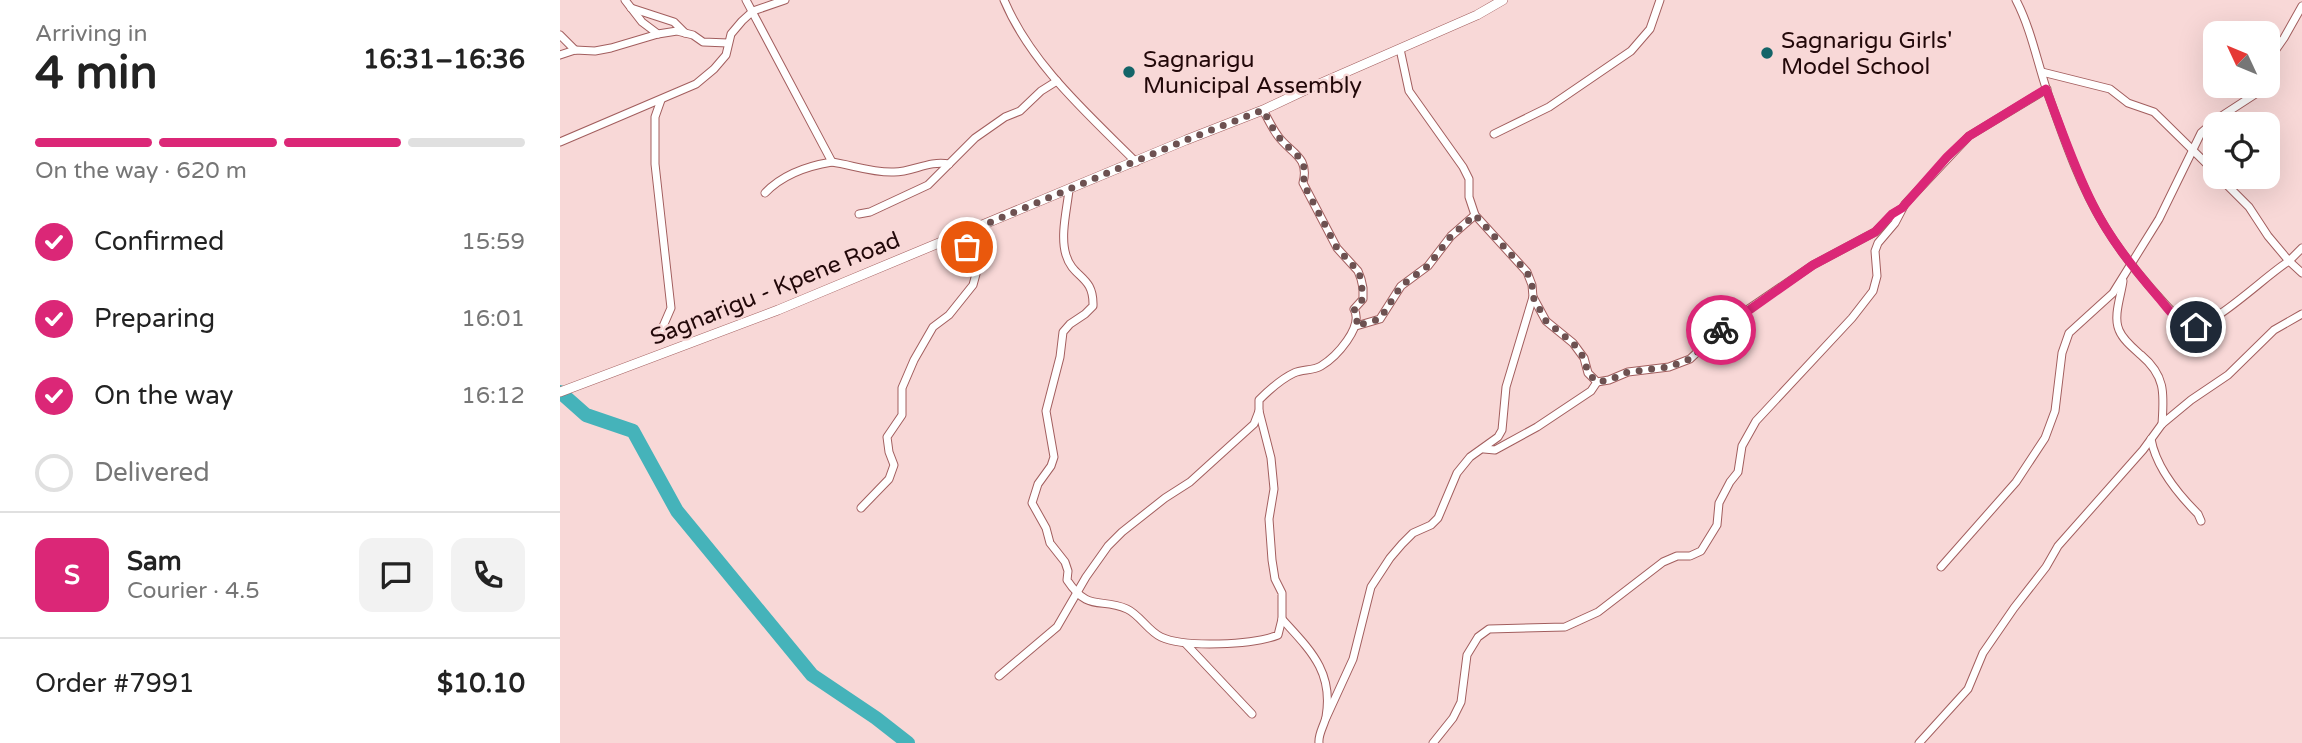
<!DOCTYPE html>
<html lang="en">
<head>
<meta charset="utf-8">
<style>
  :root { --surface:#fff; --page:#f2f2f2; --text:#222; --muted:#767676; --line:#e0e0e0; --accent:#db2777 }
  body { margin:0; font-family:"Varela Round",sans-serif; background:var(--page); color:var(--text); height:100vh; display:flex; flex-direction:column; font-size:26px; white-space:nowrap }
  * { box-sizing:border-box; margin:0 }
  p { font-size:23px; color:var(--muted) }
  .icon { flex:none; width:38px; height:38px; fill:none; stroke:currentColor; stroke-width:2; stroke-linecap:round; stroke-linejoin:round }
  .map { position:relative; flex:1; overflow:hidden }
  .drawer { display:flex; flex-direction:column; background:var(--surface); width:560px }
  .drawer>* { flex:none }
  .needle { width:46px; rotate:314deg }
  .tools { position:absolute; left:1643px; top:21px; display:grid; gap:14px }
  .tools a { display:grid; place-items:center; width:77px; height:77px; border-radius:14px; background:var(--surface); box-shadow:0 7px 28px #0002; font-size:35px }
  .pin { position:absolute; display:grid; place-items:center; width:60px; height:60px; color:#fff; margin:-30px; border:4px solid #fff; border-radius:50%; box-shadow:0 2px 7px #0007 }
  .courier { position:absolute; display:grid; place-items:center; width:70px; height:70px; margin:-35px; border:5px solid #db2777; border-radius:50%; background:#fff; color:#222; box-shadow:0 2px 9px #0007 }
  .head em { font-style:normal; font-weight:700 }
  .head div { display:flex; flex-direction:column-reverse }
  .head { display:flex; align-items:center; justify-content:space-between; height:119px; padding:0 35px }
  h1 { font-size:46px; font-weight:700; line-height:52px }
  .bar { display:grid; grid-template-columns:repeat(4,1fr); gap:10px 7px; align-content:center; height:84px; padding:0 35px }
  .bar i { height:9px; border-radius:5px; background:var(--line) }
  .bar .on { background:var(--accent) }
  .bar p { grid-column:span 4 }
  .line { display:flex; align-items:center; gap:18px; padding:0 35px; border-top:2px solid var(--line) }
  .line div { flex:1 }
  .round { display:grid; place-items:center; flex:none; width:74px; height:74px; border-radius:14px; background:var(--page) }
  ol { padding:0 35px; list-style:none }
  li { display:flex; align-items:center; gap:21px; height:77px }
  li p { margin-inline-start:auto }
  li .icon { padding:7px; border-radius:50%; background:var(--accent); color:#fff; stroke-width:4 }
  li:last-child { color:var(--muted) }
  li i { width:38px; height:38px; border:4px solid var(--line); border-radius:50% }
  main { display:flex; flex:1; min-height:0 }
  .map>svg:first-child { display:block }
</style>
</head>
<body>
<main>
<section class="drawer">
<div class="head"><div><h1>4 min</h1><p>Arriving in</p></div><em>16:31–16:36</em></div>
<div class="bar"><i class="on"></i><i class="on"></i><i class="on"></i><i></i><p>On the way · 620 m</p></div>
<ol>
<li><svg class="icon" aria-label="check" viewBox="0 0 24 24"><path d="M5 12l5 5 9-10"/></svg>Confirmed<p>15:59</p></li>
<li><svg class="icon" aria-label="check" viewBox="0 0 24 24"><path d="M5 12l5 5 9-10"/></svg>Preparing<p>16:01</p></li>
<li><svg class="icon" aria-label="check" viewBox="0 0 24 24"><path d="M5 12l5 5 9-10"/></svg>On the way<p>16:12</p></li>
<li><i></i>Delivered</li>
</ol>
<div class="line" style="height:126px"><b class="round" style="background:var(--accent);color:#fff">S</b><div><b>Sam</b><p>Courier · 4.5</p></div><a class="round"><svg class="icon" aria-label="chat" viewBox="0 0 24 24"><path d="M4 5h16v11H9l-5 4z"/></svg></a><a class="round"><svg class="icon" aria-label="phone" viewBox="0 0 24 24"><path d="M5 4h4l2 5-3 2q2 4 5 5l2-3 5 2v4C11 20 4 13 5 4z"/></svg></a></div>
<div class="line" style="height:91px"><div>Order #7991</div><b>$10.10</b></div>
</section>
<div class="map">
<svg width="1742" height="743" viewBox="0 0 1742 743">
  <rect width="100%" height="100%" fill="#f8d8d7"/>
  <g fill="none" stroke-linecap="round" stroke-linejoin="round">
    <!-- river -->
    <polyline stroke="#45b3ba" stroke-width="14" points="0,392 26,415 73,431 117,511 252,675 316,718 348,743"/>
    <defs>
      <g id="minor">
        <polyline points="65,0 82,22 98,34"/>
        <path d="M 186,0 L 272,162 C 247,166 223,174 205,193"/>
        <path d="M 444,0 C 471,64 527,113 576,162"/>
        <path d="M 1456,0 C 1471,29 1477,61 1487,91 C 1503,136 1519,184 1544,225 C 1565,260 1593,292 1621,321 L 1631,327 C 1655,326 1705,276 1729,261 L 1742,273"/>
        <polyline points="71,8 114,22 125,33"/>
        <polyline points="0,35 15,50"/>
        <polyline points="840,49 849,91 903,167 909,179 909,197 915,215 967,272 972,285 973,297 986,321 1013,343 1024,358 1028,373 1037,382 1049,380 1068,372 1109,367 1130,359 1168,323 1253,265 1315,232 1333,214 1341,209"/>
        <polyline points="0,55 15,50 35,51 51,48 98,34 117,31 133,35 143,42 168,43"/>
        <polyline points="1708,61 1724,38 1742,6"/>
        <polyline points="1482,72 1550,89 1568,103 1594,112 1656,173"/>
        <polyline points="101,100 95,117 95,164 111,308 101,331"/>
        <polyline points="934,134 989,107 1071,51 1090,29 1100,0"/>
        <polyline points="0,142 136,84 154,69 166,55 171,34 182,21 193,11 225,0"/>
        <path d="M 272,162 C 292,165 313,173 334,172 C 353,172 369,160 389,164"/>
        <polyline points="1659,177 1689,207 1708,236 1729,261 1742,248"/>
        <path d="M 509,190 C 507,209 500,236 506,255 C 513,279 534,275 533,306 L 525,314 L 510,324 L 503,332 L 500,357 L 486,411 L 494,457 L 491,466 L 478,484 L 472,503 L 486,528 L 490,543 L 505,562 L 508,571 L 507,580 C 529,613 540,597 567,609 C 580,615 588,631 601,637 C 625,648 693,645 718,635 L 722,619 L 722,593 L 715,579 L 712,560 L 709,519 L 714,489 L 711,458 L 699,411 L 699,400 C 709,390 721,379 734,373 C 742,369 753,371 761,366 C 776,357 804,327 794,309 L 803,299 L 803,288 L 801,279 L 798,271 L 777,248 L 743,183 C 750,156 730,153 718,136 C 712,128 708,119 703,110"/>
        <polyline points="299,214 310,212 368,185 415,138 445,117 460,111 481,91 497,81"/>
        <path d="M 1563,281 C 1561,296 1553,316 1559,330 C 1563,340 1573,348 1581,355 C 1606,376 1604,394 1602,424"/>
        <polyline points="796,326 820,319 841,286 868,266 891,236 915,215"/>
        <path d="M 1591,439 C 1596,467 1619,495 1638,514 L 1641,521"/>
        <polyline points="924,449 935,450 977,427 1031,391 1037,382"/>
        <polyline points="301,508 329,479 334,465 329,452 327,437 342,415 342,388 354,360 373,327 389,315 413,285 416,274 407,247 412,230"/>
        <polyline points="1381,567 1456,482 1485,438 1495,411 1502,353 1509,333 1553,293 1599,219 1641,133 1657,119 1697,93 1698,86"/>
        <path d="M 722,619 C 749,649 774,671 766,717 C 764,726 758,734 759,743"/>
        <polyline points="626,644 692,714"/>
        <polyline points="439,676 497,627 526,577 548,546 562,532 605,498 630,482 694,424 699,411"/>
        <polyline points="766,718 793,659 811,587 830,558 842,544 853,533 871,525 878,518 897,473 910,457 938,437 942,430 946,387 973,297"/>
        <polyline points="873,743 893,718 901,702 907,655 918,637 929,629 1005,627 1038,612 1103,562 1117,556 1130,556 1141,551 1157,525 1159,503 1170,482 1178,472 1182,446 1196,421 1292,318 1313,291 1317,276 1315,251 1318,243 1335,223 1345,204 1409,136 1487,89"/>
        <polyline points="1359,743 1408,689 1423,653 1454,608 1486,567 1498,546 1583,450 1602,424 1631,400 1668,375 1714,330 1742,314"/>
      </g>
      <polyline id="tertiary" points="0,392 218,310 626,140 703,110 752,87 917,15 943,0"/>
    </defs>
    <!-- minor casing -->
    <use href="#minor" stroke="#a25e5e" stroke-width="9"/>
    <!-- tertiary casing -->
    <use href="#tertiary" stroke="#a25e5e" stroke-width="10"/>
    <!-- minor -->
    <use href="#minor" stroke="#fff" stroke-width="7"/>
    <!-- tertiary -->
    <use href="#tertiary" stroke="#fff" stroke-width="9"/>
  </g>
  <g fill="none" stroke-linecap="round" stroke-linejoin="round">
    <!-- done -->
    <path stroke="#6d5151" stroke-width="7" stroke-dasharray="0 12.6" d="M 407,247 L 412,230 L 626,140 L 703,110 C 708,119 712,128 718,136 C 730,153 750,156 743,183 L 777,248 L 798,271 L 801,279 L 803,299 L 794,309 L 798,315 L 796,326 L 820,319 L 841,286 L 868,266 L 891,236 L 915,215 L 967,272 L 972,285 L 973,297 L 986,321 L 1013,343 L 1024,358 L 1028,373 L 1037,382 L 1049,380 L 1068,372 L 1109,367 L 1130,359 L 1161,330"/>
    <!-- route -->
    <path stroke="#db2777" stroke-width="9" d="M 1161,330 L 1253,265 L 1315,232 L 1332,214 L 1342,208 L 1387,157 L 1409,136 L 1486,89 C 1501,128 1514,168 1533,205 C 1550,239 1574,269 1599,298 C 1608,309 1620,327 1636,327"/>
  </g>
  <!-- markers -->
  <g fill="#146468" stroke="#f8d8d7" stroke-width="2.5">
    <circle cx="1207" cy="53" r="7"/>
    <circle cx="569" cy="72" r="7"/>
  </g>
  <g text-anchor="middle" stroke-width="5" stroke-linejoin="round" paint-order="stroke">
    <!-- poi labels -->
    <g font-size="23" fill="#220809" stroke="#f8d8d7" text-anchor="start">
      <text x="1221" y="48">Sagnarigu Girls'<tspan x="1221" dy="26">Model School</tspan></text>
      <text x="583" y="67">Sagnarigu<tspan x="583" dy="26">Municipal Assembly</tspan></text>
    </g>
    <!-- street labels -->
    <g font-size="23" fill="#220809" stroke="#f8d8d7">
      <text transform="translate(215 288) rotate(-22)" y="8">Sagnarigu - Kpene Road</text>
    </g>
  </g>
</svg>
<div class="tools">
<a><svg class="needle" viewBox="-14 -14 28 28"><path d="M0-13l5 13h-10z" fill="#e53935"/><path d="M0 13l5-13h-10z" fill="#767676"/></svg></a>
<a><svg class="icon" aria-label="locate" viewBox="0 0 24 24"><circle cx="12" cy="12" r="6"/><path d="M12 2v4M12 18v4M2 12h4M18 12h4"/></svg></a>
</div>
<div class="pin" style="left:407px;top:247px;background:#ea580c"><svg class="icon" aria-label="bag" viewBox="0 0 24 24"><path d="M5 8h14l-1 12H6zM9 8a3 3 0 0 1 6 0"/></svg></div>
<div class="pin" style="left:1636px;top:327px;background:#1f2937"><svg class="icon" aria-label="home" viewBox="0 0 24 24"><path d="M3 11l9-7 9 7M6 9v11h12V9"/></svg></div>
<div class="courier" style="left:1161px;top:330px"><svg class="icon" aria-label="bike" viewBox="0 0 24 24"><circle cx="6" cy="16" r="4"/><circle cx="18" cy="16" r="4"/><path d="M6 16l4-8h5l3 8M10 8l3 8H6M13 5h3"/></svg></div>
</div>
</main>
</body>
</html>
